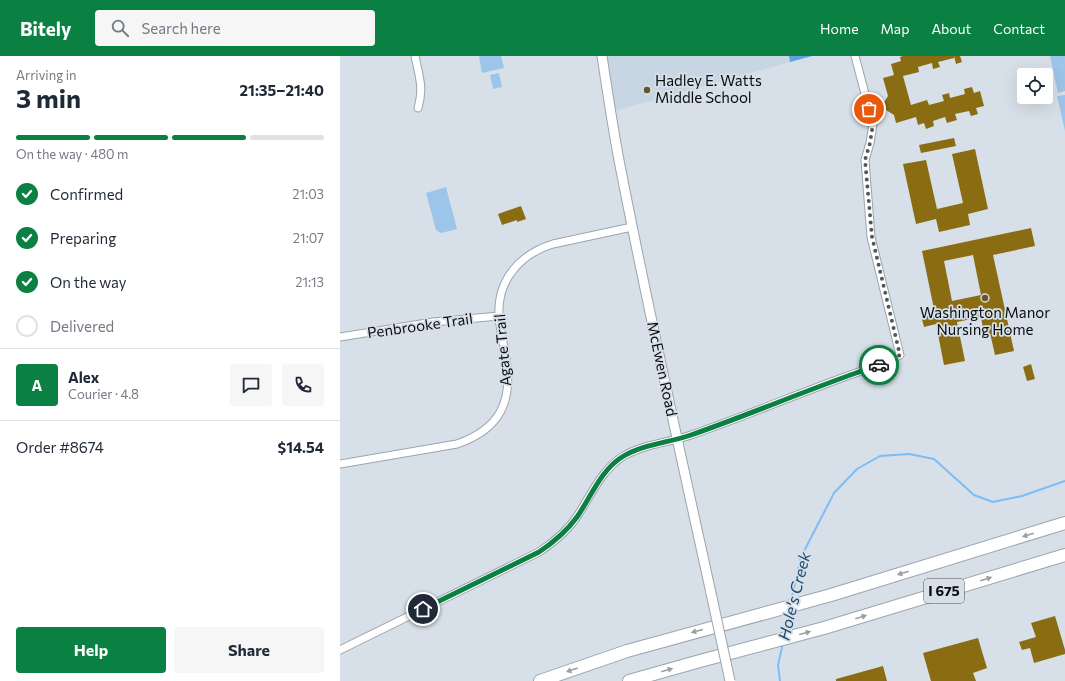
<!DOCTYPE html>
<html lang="en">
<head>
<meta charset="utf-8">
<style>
  :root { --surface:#fff; --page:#f6f6f7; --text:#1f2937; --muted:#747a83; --line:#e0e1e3; --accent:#0b8043 }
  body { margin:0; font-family:Commissioner,sans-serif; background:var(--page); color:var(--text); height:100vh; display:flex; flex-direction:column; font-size:15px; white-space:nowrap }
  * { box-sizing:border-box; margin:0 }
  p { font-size:13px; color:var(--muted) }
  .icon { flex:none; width:22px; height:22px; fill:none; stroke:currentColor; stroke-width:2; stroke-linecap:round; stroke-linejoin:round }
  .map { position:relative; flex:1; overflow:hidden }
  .drawer { display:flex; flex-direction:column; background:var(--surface); width:340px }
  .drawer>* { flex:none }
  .buttons { position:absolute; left:677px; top:12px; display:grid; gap:8px }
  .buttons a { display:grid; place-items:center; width:36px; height:36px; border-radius:4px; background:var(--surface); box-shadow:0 4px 16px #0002; font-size:20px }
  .pin { position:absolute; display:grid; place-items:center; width:34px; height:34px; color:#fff; margin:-17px; border:2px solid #fff; border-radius:50%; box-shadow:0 1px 4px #0007 }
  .courier { position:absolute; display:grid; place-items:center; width:40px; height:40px; margin:-20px; border:3px solid #0b8043; border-radius:50%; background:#fff; color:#222; box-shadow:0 1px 5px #0007 }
  .headline em { font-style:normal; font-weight:700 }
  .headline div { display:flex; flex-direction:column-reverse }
  .headline { display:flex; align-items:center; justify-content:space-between; height:68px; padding:0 16px }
  h1 { font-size:26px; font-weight:700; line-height:30px }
  .bar { display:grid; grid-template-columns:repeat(4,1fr); gap:6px 4px; align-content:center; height:48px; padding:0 16px }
  .bar i { height:5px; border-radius:3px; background:var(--line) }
  .bar .on { background:var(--accent) }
  .bar p { grid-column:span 4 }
  .line { display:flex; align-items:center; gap:10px; padding:0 16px; border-top:1px solid var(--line) }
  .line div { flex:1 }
  .round { display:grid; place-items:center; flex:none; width:42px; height:42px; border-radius:4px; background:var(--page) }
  ol { padding:0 16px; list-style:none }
  li { display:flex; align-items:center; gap:12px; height:44px }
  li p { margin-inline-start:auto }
  li .icon { padding:4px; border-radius:50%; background:var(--accent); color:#fff; stroke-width:4 }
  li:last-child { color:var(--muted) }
  li i { width:22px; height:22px; border:2px solid var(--line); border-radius:50% }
  .primary-button { display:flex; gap:8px; margin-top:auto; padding:8px 16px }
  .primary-button a { flex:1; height:46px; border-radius:4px; background:var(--accent); color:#fff; font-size:16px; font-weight:700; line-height:46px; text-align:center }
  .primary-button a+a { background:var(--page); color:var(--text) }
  header { display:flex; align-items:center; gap:24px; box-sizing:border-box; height:56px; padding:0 20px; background:var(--accent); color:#fff }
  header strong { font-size:19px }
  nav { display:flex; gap:22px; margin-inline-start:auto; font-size:14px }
  .search { width:280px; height:36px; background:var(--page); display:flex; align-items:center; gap:10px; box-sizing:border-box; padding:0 14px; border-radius:4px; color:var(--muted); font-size:15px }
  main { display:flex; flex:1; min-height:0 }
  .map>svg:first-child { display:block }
</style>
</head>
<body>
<header>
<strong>Bitely</strong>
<div class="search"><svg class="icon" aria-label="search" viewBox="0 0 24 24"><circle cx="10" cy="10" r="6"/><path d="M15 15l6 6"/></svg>Search here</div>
<nav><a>Home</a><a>Map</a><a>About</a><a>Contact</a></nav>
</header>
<main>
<section class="drawer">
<div class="headline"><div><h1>3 min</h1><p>Arriving in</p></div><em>21:35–21:40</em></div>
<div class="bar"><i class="on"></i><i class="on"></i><i class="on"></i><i></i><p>On the way · 480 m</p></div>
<ol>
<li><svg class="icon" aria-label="check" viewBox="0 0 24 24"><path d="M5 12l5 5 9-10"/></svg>Confirmed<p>21:03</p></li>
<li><svg class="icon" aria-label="check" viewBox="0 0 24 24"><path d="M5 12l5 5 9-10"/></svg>Preparing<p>21:07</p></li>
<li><svg class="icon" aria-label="check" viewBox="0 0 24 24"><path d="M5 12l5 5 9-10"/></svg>On the way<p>21:13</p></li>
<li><i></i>Delivered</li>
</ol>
<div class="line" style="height:72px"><b class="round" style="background:var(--accent);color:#fff">A</b><div><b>Alex</b><p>Courier · 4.8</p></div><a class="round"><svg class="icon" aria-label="chat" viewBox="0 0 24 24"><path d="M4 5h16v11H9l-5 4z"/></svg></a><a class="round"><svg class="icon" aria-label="phone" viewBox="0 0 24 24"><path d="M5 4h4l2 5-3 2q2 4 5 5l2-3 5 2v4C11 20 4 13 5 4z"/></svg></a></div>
<div class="line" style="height:52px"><div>Order #8674</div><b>$14.54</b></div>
<div class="primary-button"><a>Help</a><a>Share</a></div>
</section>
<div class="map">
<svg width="725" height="625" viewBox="0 0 725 625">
  <rect width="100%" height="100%" fill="#d7e0e8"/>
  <!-- built -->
  <polygon fill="#c8d6e4" points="262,0 472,0 271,56"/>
  <!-- green -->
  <g fill="#9dc4e9">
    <polygon points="139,0 161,0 164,12 142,17"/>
    <polygon points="710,0 725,0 725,35 718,37"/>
    <polygon points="159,17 162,31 153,33 150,19"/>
    <polygon points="725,39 725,75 717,40"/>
    <polygon points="106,131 117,173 101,177 96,174 86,137"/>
  </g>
  <!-- forest -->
  <polygon fill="#63a1da" points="449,0 472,0 450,6"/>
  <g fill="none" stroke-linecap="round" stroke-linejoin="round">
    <!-- stream -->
    <g stroke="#7dbcf7" stroke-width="2">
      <polyline points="451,545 461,501 494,437 517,413 540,400 569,398 594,403 634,439 653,446 682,440 725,425"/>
      <polyline points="444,579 449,555"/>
      <polyline points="440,625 438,609 443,587"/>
    </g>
  </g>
  <!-- building -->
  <g fill="#8a6d12" fill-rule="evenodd">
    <polygon points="563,0 614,0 614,2 598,6 600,11 593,13 592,7 578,11 579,16 563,20 571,49 587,44 589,49 604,45 602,39 609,37 610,42 625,38 624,33 632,31 634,37 640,35 644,50 636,52 638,58 631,60 629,55 615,58 617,64 607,67 605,61 593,65 594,70 586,73 584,67 578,69 576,61 556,67 554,59 546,54 542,62 539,54 548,40 543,22 554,19 551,8 561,5 560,1"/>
    <polygon points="614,0 620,0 622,6 616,8"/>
    <polygon points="614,82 616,90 581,97 579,89"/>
    <polygon points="635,93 648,153 628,158 630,169 599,176 596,163 576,168 563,108 586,104 597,153 623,147 612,98"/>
    <polygon points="181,150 186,163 177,166 177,164 162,169 158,158"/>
    <path d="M 691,172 L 695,190 L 653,199 L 674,295 L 655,299 L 650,277 L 644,278 L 641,261 L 617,266 L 625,305 L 604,309 L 596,268 L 584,271 L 580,255 L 594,253 L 582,195 ZM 633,199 L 641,239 L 612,245 L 604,205 Z"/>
    <polygon points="691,308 695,323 687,325 683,311"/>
    <polygon points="715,560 725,594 725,598 694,607 690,592 682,594 679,586 696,581 691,567"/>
    <polygon points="638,582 647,612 633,617 636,625 591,625 583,597"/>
    <polygon points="543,610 547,625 496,625 496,623"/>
  </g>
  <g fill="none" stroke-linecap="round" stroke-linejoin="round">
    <defs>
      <g id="street">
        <path d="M 75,0 C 79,20 84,32 78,52"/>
        <polyline points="0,281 93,266 159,260"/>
        <path d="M 0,408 L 117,388 C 160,373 173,346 166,303 C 164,288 160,275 159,260 C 157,224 180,198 213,188 L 292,171"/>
        <path d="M 0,594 L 199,496 C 214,486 228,475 238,459 C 251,439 261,415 282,401 C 303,388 328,387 351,379 C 415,357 477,329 542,308 L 560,299 L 531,181 L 525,104 L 530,87 L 533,68 L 515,0"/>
      </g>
      <path id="secondary" d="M 262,0 C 267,33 272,66 278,99 C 306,245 339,391 371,537"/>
      <g id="highway">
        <polyline points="200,625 287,595 491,539 725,467"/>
        <polyline points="289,625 360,605 484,572 725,499"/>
      </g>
    </defs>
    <!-- street casing -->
    <use href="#street" stroke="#9ca4ac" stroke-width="9"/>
    <!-- secondary casing -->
    <use href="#secondary" stroke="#9ca4ac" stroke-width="11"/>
    <!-- highway casing -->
    <use href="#highway" stroke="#9ca4ac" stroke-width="14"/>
    <!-- street -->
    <use href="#street" stroke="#fff" stroke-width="7"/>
    <!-- secondary -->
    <use href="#secondary" stroke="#fff" stroke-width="9"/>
    <!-- highway -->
    <use href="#highway" stroke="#fff" stroke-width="12"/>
    <defs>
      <polyline id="secondary-bridge" points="371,537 390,625"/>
    </defs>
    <!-- secondary-bridge casing -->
    <use href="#secondary-bridge" stroke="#9ca4ac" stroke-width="11" stroke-linecap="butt"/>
    <!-- secondary-bridge -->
    <use href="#secondary-bridge" stroke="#fff" stroke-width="9"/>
  </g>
  <!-- one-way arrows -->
  <defs><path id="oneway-solid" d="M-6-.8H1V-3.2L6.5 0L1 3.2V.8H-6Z"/></defs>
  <g fill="#9d9e9f">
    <use href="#oneway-solid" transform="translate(688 479) rotate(163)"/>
    <use href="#oneway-solid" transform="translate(563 517) rotate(163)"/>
    <use href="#oneway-solid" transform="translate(646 523) rotate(-17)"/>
    <use href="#oneway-solid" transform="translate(521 561) rotate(-17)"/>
    <use href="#oneway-solid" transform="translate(357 575) rotate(165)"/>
    <use href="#oneway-solid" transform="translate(465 577) rotate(-15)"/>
    <use href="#oneway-solid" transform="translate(232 614) rotate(161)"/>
    <use href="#oneway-solid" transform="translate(327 614) rotate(-16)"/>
  </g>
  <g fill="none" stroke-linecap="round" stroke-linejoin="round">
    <!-- done -->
    <polyline stroke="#52575c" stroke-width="4" stroke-dasharray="0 7.2" points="529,53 533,68 530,87 525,104 532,181 560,299 539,309"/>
    <!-- route -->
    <path stroke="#0b8043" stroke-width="5" d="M 83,553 L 199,496 C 214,486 226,476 237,461 C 251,441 260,415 282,401 C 303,388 328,387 351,379 C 414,357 476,330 539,309"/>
  </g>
  <!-- markers -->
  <g fill="#675523" stroke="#d7e0e8" stroke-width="1.5">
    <circle cx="307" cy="34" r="4"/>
    <circle cx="645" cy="242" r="4"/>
  </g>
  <g text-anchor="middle" stroke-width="3.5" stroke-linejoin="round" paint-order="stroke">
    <!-- shield labels -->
    <rect fill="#d7e0e8" stroke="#484c51" stroke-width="1" x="584" y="523" width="40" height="24" rx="3"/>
    <g font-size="14" font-weight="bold" fill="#0a0d10">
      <text x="604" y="540">I 675</text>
    </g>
    <!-- poi labels -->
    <g font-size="15" fill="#0a0d10" stroke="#d7e0e8" text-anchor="start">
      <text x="315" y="30">Hadley E. Watts<tspan x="315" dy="17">Middle School</tspan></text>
      <text x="645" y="262" text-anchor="middle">Washington Manor<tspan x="645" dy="17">Nursing Home</tspan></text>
    </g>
    <!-- street labels -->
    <g font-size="15" fill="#0a0d10" stroke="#d7e0e8">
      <text transform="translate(80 270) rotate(-8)" y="5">Penbrooke Trail</text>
      <text transform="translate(163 294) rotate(-95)" y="5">Agate Trail</text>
      <text transform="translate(322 313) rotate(78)" y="5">McEwen Road</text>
    </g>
    <!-- water labels -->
    <g font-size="16" font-style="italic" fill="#1c496f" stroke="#d7e0e8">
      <text transform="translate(454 540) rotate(-76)" y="6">Hole's Creek</text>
    </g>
  </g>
</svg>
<div class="buttons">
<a><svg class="icon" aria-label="locate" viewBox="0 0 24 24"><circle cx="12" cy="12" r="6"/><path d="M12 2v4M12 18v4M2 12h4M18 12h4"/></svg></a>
</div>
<div class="pin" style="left:529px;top:53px;background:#ea580c"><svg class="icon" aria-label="bag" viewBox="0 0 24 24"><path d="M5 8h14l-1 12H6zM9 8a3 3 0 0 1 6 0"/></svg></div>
<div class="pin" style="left:83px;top:553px;background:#1f2937"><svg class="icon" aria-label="home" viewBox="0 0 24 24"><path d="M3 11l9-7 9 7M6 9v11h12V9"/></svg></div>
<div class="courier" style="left:539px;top:309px"><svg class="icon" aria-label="car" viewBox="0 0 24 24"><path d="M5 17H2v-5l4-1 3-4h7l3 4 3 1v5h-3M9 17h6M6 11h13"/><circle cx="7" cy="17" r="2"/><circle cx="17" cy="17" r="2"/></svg></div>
</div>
</main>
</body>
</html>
